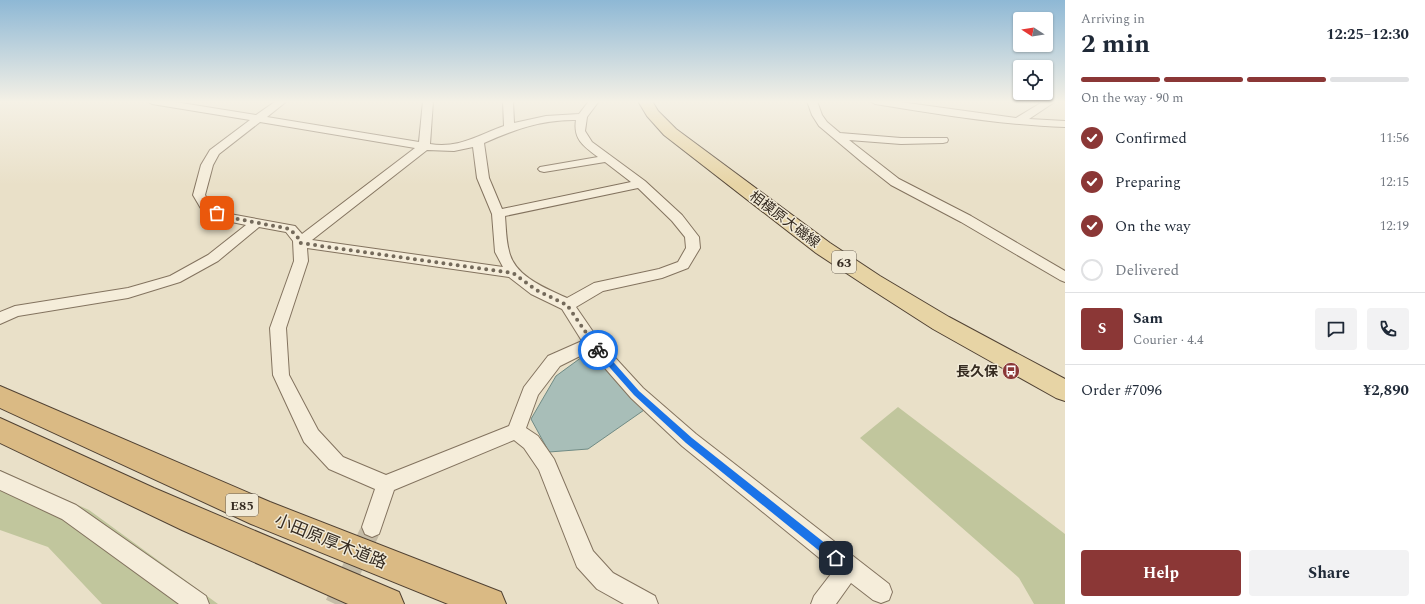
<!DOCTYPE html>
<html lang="en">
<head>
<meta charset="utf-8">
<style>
  :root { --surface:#fff; --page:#f2f2f3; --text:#1f2937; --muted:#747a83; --line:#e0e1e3; --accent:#8b3736 }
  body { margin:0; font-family:Spectral,"Noto Sans JP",serif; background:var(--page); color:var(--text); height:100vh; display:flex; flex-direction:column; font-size:15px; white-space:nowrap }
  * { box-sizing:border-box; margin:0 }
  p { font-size:13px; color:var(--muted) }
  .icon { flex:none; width:22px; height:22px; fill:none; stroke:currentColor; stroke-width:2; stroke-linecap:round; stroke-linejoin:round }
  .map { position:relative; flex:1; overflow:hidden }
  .sheet { display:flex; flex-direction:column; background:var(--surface); width:360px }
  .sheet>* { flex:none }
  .needle { width:26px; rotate:282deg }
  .tools { position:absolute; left:1013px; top:12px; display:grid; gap:8px }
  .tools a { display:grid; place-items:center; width:40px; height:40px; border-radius:4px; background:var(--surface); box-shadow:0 1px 3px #0004; font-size:20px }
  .pin { position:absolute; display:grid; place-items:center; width:34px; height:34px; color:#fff; margin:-17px; border-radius:8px; box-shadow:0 2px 6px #0006 }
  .courier { position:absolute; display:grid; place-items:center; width:40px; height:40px; margin:-20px; border:3px solid #1a73e8; border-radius:50%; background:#fff; color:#222; box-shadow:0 1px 5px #0007 }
  .headline em { font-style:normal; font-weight:700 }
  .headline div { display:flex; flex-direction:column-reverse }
  .headline { display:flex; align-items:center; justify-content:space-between; height:68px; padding:0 16px }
  h1 { font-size:26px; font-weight:700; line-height:30px }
  .bar { display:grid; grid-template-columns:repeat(4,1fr); gap:6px 4px; align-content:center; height:48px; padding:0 16px }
  .bar i { height:5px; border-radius:3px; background:var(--line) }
  .bar .current { background:var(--accent) }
  .bar p { grid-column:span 4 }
  .line { display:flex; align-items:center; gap:10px; padding:0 16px; border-top:1px solid var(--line) }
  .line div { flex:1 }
  .round { display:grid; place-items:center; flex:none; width:42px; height:42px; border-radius:4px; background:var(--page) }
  ol { padding:0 16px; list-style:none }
  li { display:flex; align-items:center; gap:12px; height:44px }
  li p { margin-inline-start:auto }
  li .icon { padding:4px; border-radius:50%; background:var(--accent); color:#fff; stroke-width:4 }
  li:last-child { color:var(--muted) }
  li i { width:22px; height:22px; border:2px solid var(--line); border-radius:50% }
  .primary-button { display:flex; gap:8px; margin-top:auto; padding:8px 16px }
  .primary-button a { flex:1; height:46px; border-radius:4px; background:var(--accent); color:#fff; font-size:16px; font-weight:700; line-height:46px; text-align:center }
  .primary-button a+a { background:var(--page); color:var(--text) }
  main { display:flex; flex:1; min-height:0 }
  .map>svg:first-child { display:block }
</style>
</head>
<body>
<main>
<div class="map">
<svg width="1065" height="604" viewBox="0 0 1065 604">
  <rect width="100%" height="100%" fill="#e9e0c8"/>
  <!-- green -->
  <g fill="#c1c69d">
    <polygon points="898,407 1065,534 1065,604 1034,604 1019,578 860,438"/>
    <polygon points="0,470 89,510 218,604 102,604 48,547 0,530"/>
  </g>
  <!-- water -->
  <polygon fill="#a8beb8" stroke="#708b85" points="582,357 596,358 647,408 588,449 549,452 531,419 556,376"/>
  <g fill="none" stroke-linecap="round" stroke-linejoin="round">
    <!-- minor-tunnel -->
    <polyline stroke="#c5bca7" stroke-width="20" stroke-dasharray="20 10" stroke-linecap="butt" points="335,604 372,527"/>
    <defs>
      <g id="minor">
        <path d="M 147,101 L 169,101 L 256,115 L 276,101 L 287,101 L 267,117 L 419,142 L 423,101 L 433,101 L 430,144 C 458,149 478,135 504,126 L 503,101 L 513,101 L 514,123 L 546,116 L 579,114 L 589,101 L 599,101 L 587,117 L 585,131 L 592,142 L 645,181 L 682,215 L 699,237 L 700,248 L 688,268 L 662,278 L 603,291 L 576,307 L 598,339 L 643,388 L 696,434 L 889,584 L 892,592 L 889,600 L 881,603 L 873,600 L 851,583 L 836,604 L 811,604 L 814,596 L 834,570 L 682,446 L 631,398 L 590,351 L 560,366 L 538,395 L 526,428 L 538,436 L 554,459 L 593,551 L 613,573 L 655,596 L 658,604 L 624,604 L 597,589 L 577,567 L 539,470 L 524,448 L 514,440 L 394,490 L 379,534 L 372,537 L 365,534 L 362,527 L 375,489 L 329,469 L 304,442 L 273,375 L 270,328 L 294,261 L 293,241 L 286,232 L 259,227 L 218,261 L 180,282 L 128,298 L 18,316 L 0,324 L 0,312 L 15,306 L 128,288 L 170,276 L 208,255 L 246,225 L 222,220 L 203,212 L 193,195 L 201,165 L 210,150 L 250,120 L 152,104 ZM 573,120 L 576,120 C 573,139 583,146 598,157 L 540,167 L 538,169 L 540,171 L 544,172 L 605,162 L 631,182 L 502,209 L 489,178 L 484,143 C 513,130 541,120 573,120 ZM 260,122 L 415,148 L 302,234 L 295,226 L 230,214 L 212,206 L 205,195 L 213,165 L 219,154 ZM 473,147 L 477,178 L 492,214 L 495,252 L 503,267 L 312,240 L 427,150 L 454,151 ZM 638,188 L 672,221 L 685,237 L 686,248 L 678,262 L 659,269 L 594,283 L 567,298 C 545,288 514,276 509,251 C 506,240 506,228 505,216 ZM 307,248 L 509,277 L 531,294 L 562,309 L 582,341 L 548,356 L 524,387 L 509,426 L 386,475 L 343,457 L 318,430 L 289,375 L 286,328 L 308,261 Z"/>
        <polygon points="807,101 817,101 822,115 827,122 840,133 901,138 947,138 948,140 947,142 943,143 901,144 849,140 899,179 971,216 1065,271 1065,282 1060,280 961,222 891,185 863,163 819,126 812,115"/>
        <path d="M 870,101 L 893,101 L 1016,118 L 1044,101 L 1056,101 L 1029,119 L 1065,121 L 1065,127 C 1001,125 938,114 875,104 Z"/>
        <polygon points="0,471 76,505 206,596 209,604 179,604 62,519 0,490"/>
      </g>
      <polygon id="primary" points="638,101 652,101 658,111 676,129 830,243 880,276 949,317 1065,379 1065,401 1056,398 933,329 866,286 816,253 664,135 647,116"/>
      <g id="trunk">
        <polygon points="0,386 270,502 501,592 506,604 448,604 251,524 0,408"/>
        <polygon points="0,418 154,488 399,592 404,604 348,604 182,530 0,443"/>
      </g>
    </defs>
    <!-- minor casing -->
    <use href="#minor" stroke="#83735f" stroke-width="2"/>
    <!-- primary casing -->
    <use href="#primary" stroke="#514233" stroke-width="2"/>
    <!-- trunk casing -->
    <use href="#trunk" stroke="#514233" stroke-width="2"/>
    <!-- minor -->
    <use href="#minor" fill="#f5edda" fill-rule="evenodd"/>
    <!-- primary -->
    <use href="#primary" fill="#e7d4a5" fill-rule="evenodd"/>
    <!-- trunk -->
    <use href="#trunk" fill="#daba84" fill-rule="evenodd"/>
  </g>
  <!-- sky -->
  <linearGradient id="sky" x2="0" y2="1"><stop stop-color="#8eb8d5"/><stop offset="0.55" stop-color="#f5f1e6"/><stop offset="1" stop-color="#f5f1e6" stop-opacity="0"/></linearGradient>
  <rect width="1065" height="185" fill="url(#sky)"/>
  <!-- route -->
  <polygon fill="#1a73e8" points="598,347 601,348 639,391 692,438 840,555 841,558 840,562 836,563 833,562 686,443 634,395 596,352 596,348"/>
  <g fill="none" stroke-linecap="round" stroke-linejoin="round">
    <!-- done -->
    <polyline stroke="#746a5b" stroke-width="4" stroke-dasharray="0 7.2" points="217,213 227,217 290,229 300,240 300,243 513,273 536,290 567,305 598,350"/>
  </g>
  <!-- icons -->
  <defs>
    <symbol id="bus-disc" viewBox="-11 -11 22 22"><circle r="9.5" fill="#8b3736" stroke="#f1ead7"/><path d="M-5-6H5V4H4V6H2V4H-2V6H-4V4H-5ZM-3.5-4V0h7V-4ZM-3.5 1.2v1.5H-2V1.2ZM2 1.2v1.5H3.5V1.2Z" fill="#fff"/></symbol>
  </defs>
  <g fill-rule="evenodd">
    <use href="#bus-disc" x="1001" y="361" width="20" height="20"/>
  </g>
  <g text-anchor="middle" stroke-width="3" stroke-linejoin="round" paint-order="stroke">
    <!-- shield labels -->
    <g fill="#f1ead7" stroke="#6d6458" stroke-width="1">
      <rect x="832" y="251" width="24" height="22" rx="3"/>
      <rect x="226" y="494" width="32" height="22" rx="3"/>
    </g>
    <g font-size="13" font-weight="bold" fill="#352b21">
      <text x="844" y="267">63</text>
      <text x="242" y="510">E85</text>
    </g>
    <!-- street labels -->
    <g font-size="14" fill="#352b21" stroke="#f1ead7">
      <text transform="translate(785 219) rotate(37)" y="5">相模原大磯線</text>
    </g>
    <!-- poi labels -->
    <g font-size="14" font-weight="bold" fill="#352b21" stroke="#f1ead7" text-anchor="end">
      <text x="998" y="376">長久保</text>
    </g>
    <!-- near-street labels -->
    <g font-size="17" fill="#352b21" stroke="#f1ead7">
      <text transform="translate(331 541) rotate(22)" y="6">小田原厚木道路</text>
    </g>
  </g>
</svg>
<div class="tools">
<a><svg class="needle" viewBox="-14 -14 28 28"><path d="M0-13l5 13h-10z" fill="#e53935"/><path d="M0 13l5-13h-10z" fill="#747a83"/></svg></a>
<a><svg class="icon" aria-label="locate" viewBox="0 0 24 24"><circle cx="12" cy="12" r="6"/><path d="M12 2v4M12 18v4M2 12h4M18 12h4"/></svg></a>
</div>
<div class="pin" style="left:217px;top:213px;background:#ea580c"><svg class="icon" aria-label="bag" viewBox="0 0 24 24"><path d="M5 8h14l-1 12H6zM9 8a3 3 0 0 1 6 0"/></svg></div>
<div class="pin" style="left:836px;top:558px;background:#1f2937"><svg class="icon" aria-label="home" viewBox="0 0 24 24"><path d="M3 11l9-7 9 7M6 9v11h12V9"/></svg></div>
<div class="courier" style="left:598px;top:350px"><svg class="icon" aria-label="bike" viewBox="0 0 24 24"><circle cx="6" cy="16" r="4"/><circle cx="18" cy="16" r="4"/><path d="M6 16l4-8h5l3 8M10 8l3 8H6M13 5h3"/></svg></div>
</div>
<section class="sheet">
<div class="headline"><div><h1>2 min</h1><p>Arriving in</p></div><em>12:25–12:30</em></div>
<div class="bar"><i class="current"></i><i class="current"></i><i class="current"></i><i></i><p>On the way · 90 m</p></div>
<ol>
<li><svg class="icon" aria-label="check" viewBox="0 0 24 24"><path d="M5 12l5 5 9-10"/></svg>Confirmed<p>11:56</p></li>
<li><svg class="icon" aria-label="check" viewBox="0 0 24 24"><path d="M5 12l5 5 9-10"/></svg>Preparing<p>12:15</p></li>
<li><svg class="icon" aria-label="check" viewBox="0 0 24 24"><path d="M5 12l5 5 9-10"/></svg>On the way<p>12:19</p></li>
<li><i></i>Delivered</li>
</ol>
<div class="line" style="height:72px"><b class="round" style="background:var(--accent);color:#fff">S</b><div><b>Sam</b><p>Courier · 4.4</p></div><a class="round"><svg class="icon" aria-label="chat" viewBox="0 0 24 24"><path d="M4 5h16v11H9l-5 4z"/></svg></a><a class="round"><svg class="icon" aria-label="phone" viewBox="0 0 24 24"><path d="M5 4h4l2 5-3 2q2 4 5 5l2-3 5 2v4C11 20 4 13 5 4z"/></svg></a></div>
<div class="line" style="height:52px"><div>Order #7096</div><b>¥2,890</b></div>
<div class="primary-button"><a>Help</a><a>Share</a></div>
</section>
</main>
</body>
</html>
